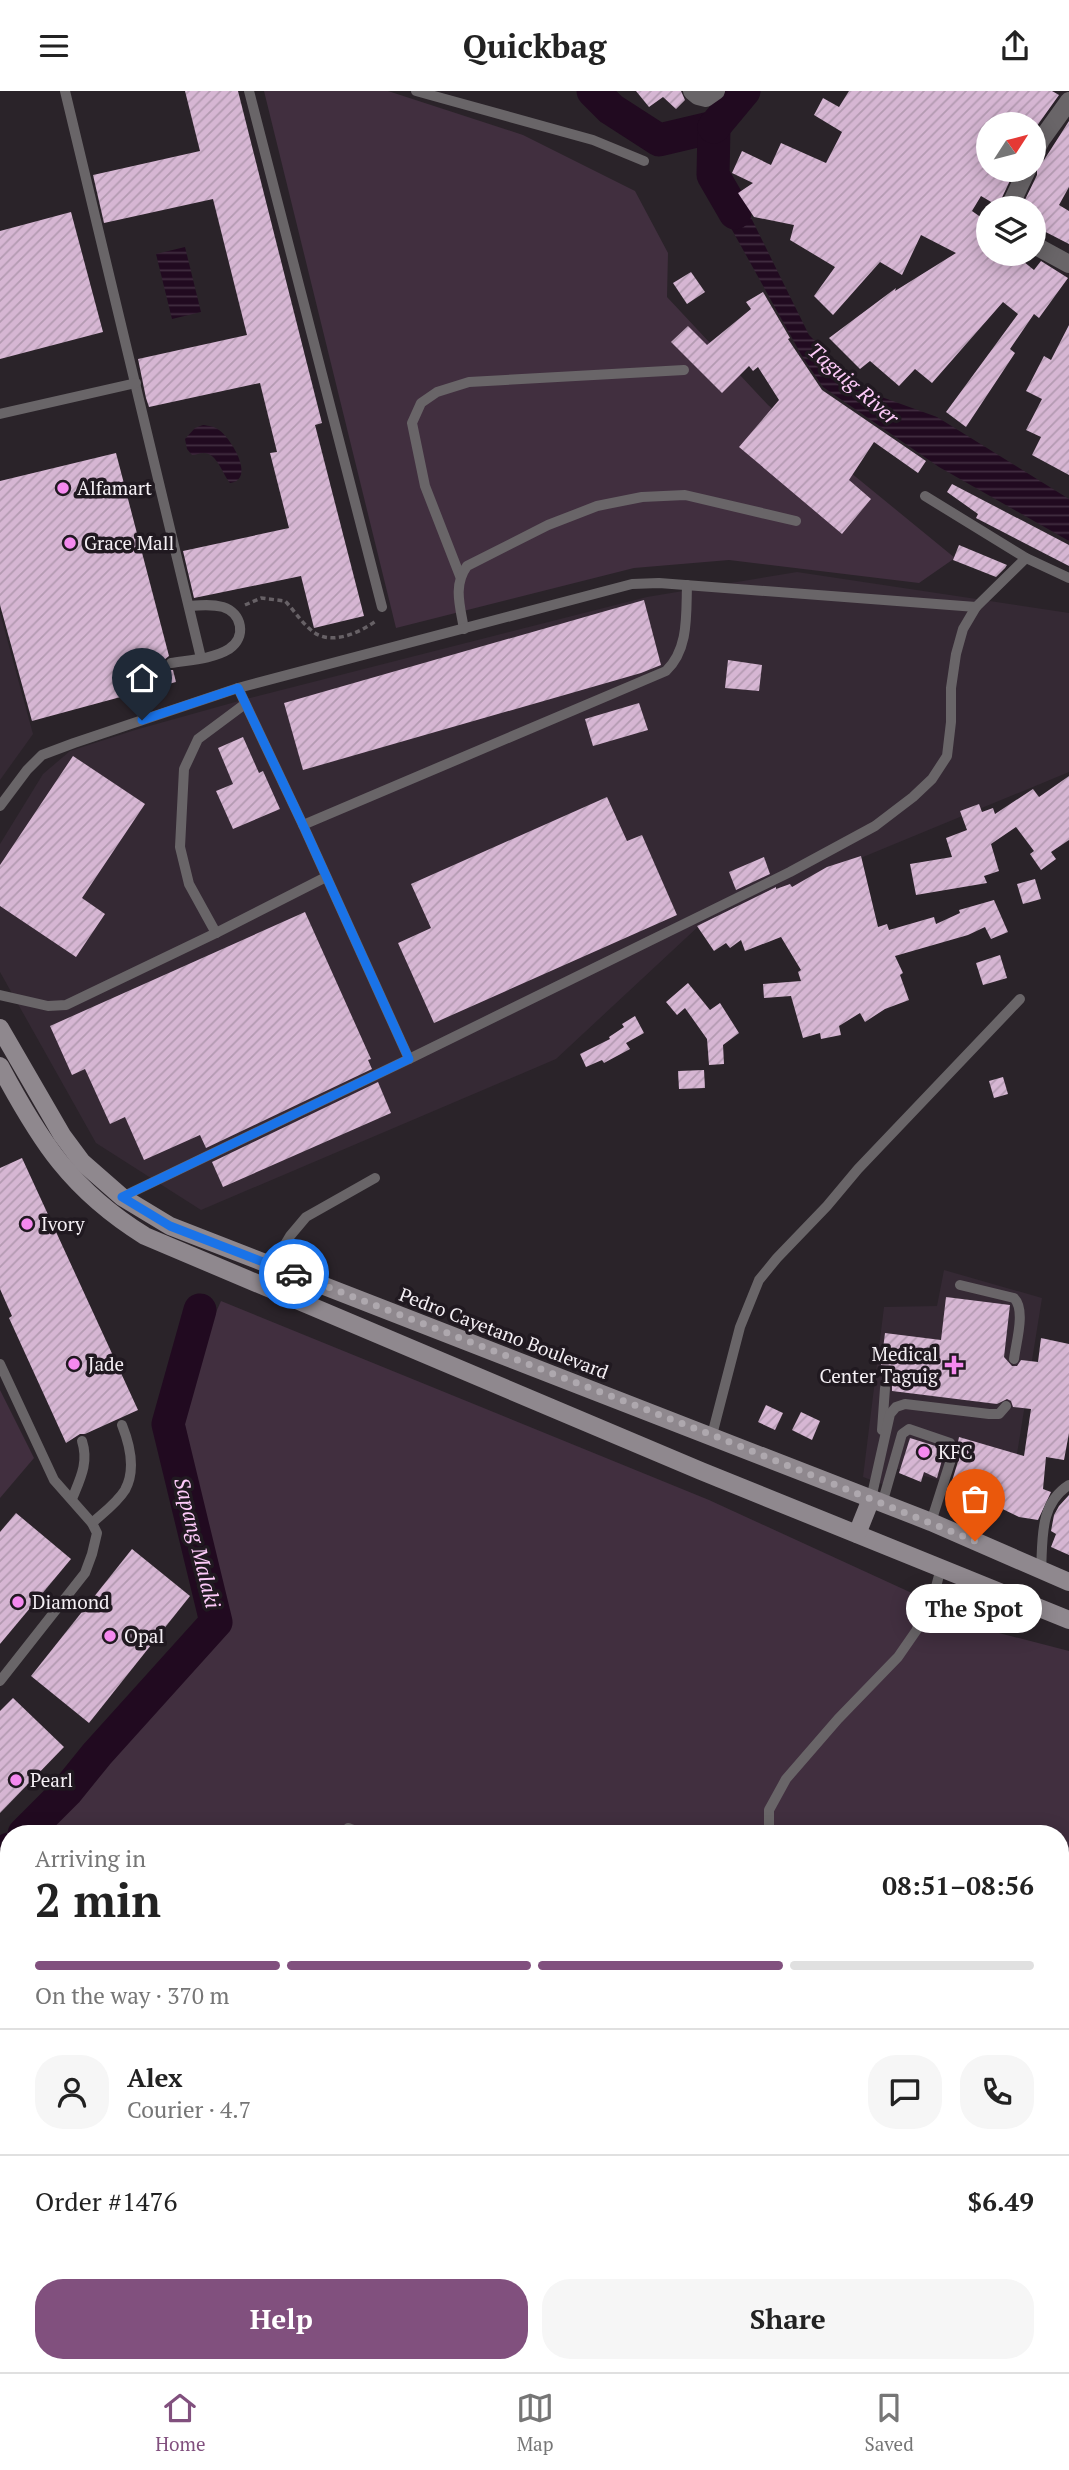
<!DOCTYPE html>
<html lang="en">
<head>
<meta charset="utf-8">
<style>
  :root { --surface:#fff; --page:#f6f6f6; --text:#222; --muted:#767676; --line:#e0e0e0; --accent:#81507e }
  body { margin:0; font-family:"PT Serif",serif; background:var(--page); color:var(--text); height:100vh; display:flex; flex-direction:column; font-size:26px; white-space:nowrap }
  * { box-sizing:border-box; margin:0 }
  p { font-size:23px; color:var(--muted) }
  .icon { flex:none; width:38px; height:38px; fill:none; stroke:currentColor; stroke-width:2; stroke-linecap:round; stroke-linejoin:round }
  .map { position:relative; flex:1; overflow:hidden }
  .details { position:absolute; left:0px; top:1734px; width:1069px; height:548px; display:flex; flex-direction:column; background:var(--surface); border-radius:28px 28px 0 0; box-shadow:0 4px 18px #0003 }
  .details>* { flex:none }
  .needle { width:46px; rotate:54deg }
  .buttons { position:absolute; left:976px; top:21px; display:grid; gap:14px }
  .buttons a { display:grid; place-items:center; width:70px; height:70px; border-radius:50%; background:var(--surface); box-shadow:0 4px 18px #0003; font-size:35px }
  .pin { position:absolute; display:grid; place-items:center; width:60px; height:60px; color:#fff; margin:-72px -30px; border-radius:50% 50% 50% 0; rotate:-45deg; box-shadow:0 0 7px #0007 }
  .pin .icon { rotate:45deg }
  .courier { position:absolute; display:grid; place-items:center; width:70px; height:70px; margin:-35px; border:5px solid #1a73e8; border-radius:50%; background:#fff; color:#222; box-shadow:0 2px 9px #0007 }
  .bubble { position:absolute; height:49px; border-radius:24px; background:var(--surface); box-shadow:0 4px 18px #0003; font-size:23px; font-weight:800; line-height:49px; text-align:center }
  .summary em { font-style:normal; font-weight:800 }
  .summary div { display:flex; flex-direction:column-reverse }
  .summary { display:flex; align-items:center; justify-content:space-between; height:119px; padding:0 35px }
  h1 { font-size:46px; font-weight:800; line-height:52px }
  .bar { display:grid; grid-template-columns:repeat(4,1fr); gap:10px 7px; align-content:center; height:84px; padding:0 35px }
  .bar i { height:9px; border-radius:5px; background:var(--line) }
  .bar .on { background:var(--accent) }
  .bar p { grid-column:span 4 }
  .line { display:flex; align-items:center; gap:18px; padding:0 35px; border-top:2px solid var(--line) }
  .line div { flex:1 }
  .round { display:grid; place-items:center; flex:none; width:74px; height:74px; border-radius:28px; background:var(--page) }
  .button { display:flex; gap:14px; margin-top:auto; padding:14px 35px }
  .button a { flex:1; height:80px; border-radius:28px; background:var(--accent); color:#fff; font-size:28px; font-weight:800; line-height:80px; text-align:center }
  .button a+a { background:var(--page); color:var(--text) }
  header { display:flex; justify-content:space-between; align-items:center; height:91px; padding:0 35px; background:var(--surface); font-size:32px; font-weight:800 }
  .tabs { display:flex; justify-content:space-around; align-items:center; height:98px; border-top:2px solid var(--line); background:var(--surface); font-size:19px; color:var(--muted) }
  .tabs a { display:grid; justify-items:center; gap:4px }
  .tabs .on { color:var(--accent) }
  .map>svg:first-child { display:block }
</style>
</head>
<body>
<header><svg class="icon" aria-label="menu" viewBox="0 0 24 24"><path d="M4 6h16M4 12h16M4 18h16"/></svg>Quickbag<svg class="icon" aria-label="share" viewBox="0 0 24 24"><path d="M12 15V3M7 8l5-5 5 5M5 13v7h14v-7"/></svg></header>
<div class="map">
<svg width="1069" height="2281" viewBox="0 0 1069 2281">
  <defs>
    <pattern id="water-rules" width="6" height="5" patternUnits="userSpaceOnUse" patternTransform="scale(1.75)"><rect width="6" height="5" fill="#210a20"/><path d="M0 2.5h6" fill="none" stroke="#422e41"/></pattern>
    <pattern id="building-hatch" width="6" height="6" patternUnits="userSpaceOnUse" patternTransform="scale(1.75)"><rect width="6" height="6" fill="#d6b6d3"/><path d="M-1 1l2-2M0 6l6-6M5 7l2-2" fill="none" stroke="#b39ab1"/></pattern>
  </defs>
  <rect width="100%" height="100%" fill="#2a2329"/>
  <!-- built -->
  <g fill="#352934">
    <polygon points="797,481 1069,522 1069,681 701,833 556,968 201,1119 96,1052 0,881 0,753 43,683 70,660 135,639 246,608 647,506"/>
    <polygon points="0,522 33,643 0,689"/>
    <polygon points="944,1179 1042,1207 1017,1363 959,1346 947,1391 890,1376 885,1394 863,1386 884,1216 937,1215"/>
  </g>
  <!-- green -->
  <g fill="#412f3f">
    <polygon points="264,0 388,0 523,44 635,100 668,162 667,206 768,314 955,467 919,492 729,469 634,477 396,537"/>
    <polygon points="221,1210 709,1409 999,1542 1069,1560 1069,1976 1061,1981 1060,1743 46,1743 119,1662 228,1531 182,1321 193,1273"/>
    <polygon points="0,1299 34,1367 0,1407"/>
    <polygon points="9,1776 9,2273 606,2273 615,2281 0,2281 0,1783"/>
  </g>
  <!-- water -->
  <g fill="url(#water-rules)">
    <polygon points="729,82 809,244 865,300 937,326 1069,408 1069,450 939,376 823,296 802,265 706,92 713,84"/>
    <polygon points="185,156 201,221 172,228 156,163"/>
    <path d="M 203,334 C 209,335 214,335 219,339 C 232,348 256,389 230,392 C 223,384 217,362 204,362 C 200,362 196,364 192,364 L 187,358 L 185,348 L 195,337 Z"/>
    <polygon points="1069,2008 1069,2085 1061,2087 1061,2013"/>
    <polygon points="741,2273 822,2273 815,2281 736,2281"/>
  </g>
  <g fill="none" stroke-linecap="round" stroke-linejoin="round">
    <!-- river -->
    <g stroke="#210a20" stroke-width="33">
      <polyline points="593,0 611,18 659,49 714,36"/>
      <polyline points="714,36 713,84 735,122"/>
      <polyline points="714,36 744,0"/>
      <polyline points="24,1743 67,1700 97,1663 216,1531 168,1333 200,1219"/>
      <polyline points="0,1766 9,1758"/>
    </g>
  </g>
  <!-- building -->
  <g fill="url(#building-hatch)">
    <polygon points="185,0 238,0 322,332 315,334 364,525 314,537 301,485 194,507 183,460 289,437 270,362 277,361 260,292 149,316 146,307 138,268 247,244 213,108 104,132 93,84 200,60"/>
    <polygon points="636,0 681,0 685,9 676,18 663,6 649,16"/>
    <polygon points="849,0 1052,0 1059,4 1034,39 1034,33 989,33 989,79 1015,79 998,115 981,105 972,120 989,132 989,163 1014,163 1034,179 1041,170 1068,187 1039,227 1034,223 1010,258 1015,262 966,336 946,321 1018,223 1003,211 932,292 915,278 899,295 870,270 860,278 829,247 896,197 895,200 956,162 921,144 902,184 880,171 833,224 814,205 835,176 790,149 794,134 754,126 738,102 753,92 732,82 742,60 771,74 781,52 826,72 842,41 814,24 823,7 839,16"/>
    <polygon points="1069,30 1069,96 1059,114 1069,120 1069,153 1034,135 1034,117 1021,117 1037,84 1037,74 1044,69"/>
    <polygon points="71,121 103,241 0,268 0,140"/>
    <polygon points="691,181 705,201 687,213 673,192"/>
    <polygon points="763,201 790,247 788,248 822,299 926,370 918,382 874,351 849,389 871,408 842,443 739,356 779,309 758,276 753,280 749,275 722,302 671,251 688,235 707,254 751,218 746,211"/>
    <polygon points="1069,234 1069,384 1032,364 1041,346 1026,339 1042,308 1026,300 1044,265 1051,269"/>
    <polygon points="116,362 169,565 164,569 164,574 168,579 173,579 176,591 32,630 0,514 0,390"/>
    <polygon points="952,393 1069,454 1069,475 976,427 978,423 947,401"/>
    <polygon points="959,454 1007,474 1005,477 996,486 953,469"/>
    <polygon points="644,509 661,574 641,582 303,679 284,612"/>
    <polygon points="728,569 762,574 759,600 725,597"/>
    <polygon points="639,612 648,639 593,655 585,628"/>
    <polygon points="243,646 259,682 263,680 280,718 233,738 216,700 233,693 218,657"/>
    <polygon points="73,665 145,713 82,807 105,823 76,866 0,815 0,774"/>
    <polygon points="1069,685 1069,749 1051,761 1056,768 1041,779 1030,763 1034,760 1016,736 991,753 999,780 984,785 987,792 916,804 910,773 952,766 946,747 967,739 960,720 979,713 982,721 993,717 995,723 1033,698 1039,706"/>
    <polygon points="607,706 627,750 642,744 677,824 434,932 398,852 431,837 411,793"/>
    <polygon points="861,765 878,836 887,833 889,839 934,826 936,833 960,822 959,819 994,809 1008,841 991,848 985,836 968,844 895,865 903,882 900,884 909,909 885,918 865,931 860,922 839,935 841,944 821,948 820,942 803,947 791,905 764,907 763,893 801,890 798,881 801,879 781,846 745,860 741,849 730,857 726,852 714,860 697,835 776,796 776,798 790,793 792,796 827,776"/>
    <polygon points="764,766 770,783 736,799 729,781"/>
    <polygon points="1035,788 1041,808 1023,813 1017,793"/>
    <polygon points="305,821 371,968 368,969 372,978 206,1057 200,1044 144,1069 125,1026 110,1033 85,978 72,984 50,935"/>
    <polygon points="1000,864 1007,887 983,894 976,872"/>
    <polygon points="688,892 710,919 720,912 739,942 723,954 724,973 709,974 707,948 685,917 677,924 666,911"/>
    <polygon points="635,925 644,942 626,952 630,958 604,972 602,969 586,976 580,963 610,948 609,946 624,936 622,933"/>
    <polygon points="704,979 705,997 679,998 678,980"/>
    <polygon points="1003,986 1008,1003 994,1007 989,990"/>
    <polygon points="378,991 391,1022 223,1096 212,1071"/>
    <polygon points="22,1067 138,1319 85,1343 80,1343 66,1352 9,1227 12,1225 0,1198 0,1077"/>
    <polygon points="946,1206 1010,1214 1004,1266 1012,1275 1017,1275 1021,1269 1038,1271 1041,1247 1069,1253 1069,1342 1064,1369 1046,1366 1043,1398 1051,1401 1038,1429 1019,1426 951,1393 961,1361 958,1351 959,1346 1024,1365 1031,1318 1013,1316 1011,1310 1007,1308 997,1313 892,1300 892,1294 888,1290 890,1275 881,1274 885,1242 941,1249"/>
    <polygon points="766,1314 783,1322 775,1339 758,1331"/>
    <polygon points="801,1321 820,1330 812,1349 792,1339"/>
    <polygon points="910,1347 945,1358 937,1387 924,1381 921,1391 899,1382"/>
    <polygon points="1069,1404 1069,1464 1051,1456 1056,1443 1051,1440 1054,1424 1059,1415"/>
    <polygon points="16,1422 71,1468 0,1553 0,1441"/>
    <polygon points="132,1458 190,1505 89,1632 31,1585"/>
    <polygon points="13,1607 64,1656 0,1722 0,1620"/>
  </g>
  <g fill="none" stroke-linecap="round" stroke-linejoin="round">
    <!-- path -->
    <path stroke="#676166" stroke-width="3.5" stroke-dasharray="5 3.5" stroke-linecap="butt" d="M 245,514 L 261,507 L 285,510 C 294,519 301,531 311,539 C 329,556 360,542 377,529"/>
    <!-- lane -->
    <g stroke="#696568" stroke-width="10">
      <polyline points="65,0 201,567"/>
      <polyline points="249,0 382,516"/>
      <polyline points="416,0 593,49 644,70"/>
      <polyline points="0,323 136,292"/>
      <polyline points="925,405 1026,467 1069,487"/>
      <polyline points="460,485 425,395 412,332 421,312 437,301 469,291 684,279"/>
      <path d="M 464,538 C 460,515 453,494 467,475 L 548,434 L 597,415 L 642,406 L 685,404 L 796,430"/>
      <path d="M 171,572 C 189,569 213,568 229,558 C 247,546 242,522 223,516 C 212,513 201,514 190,515"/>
      <polyline points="0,715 27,679 42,664 74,652 238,597 632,493 659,492 976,516"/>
      <path d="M 303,734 L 666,580 C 689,558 686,524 687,494"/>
      <polyline points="216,842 189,793 180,756 184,678 198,648 245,613"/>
      <polyline points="0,904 48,915 66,914 216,842 326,786"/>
      <polyline points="409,968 790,781 875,735 913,706 932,688 947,665 951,631 951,597 956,563 963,538 976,516 1026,467"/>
      <polyline points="122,1106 409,968 303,734 238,597"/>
      <polyline points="272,1175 290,1145 306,1126 375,1087"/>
      <path d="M 960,1194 L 1014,1207 C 1026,1219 1016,1251 1014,1268"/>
      <polyline points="0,1273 54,1389 92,1432 97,1442 92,1463 85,1482 0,1590"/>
      <polyline points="882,1339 885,1297"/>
      <polyline points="712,1344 740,1236 759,1189 777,1167 827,1115 858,1078 1020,908"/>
      <path d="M 72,1408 C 80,1388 89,1372 82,1350"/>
      <polyline points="871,1408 890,1323 896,1316 905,1313 989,1323 999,1323 1006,1315"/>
      <polyline points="882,1413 902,1343 909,1338 950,1352 954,1359 931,1431"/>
      <path d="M 92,1432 C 103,1422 117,1412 125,1399 C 136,1379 130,1354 122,1334"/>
      <path d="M 1041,1479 C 1043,1448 1039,1413 1069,1394"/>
      <polyline points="348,1737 364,1743"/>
      <polyline points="769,1743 769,1719 786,1688 838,1628 898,1566 916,1540 934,1503 941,1477"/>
      <polyline points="1060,1767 1069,1771"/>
    </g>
    <!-- street -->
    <g stroke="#696568" stroke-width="18">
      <polyline points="692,0 698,5 706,7 716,0"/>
      <polyline points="1034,63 1041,49 1069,10"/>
      <polyline points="1009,117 1027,79"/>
      <polyline points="1034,154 1069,173"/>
      <polyline points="1060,1998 1069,1993"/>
      <polyline points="719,2281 725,2273"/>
    </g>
    <!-- secondary -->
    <g stroke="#8f888e" stroke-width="18">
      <polyline points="0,937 62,1044 82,1071 122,1106 170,1135 931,1431 1069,1491"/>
      <path d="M 0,975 C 40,1050 71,1099 145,1145 L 701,1380 L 1069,1529"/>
      <polyline points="857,1443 871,1408"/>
    </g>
  </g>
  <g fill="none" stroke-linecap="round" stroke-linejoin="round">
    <!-- done -->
    <polyline stroke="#aea8ae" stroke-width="7" stroke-dasharray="0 12.6" points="294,1183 712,1344 975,1450"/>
    <!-- route -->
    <polyline stroke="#1a73e8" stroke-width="9" points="142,629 238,597 303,734 409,968 122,1106 170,1135 294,1183"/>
  </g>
  <!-- markers -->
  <g fill="#f589ef" stroke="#201920" stroke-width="2.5">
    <circle cx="63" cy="397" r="7"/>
    <circle cx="70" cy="452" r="7"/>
    <circle cx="27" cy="1133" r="7"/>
    <circle cx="74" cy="1273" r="7"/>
    <path d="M950.5 1263.5h7v7h7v7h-7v7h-7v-7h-7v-7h7z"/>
    <circle cx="924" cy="1361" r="7"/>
    <circle cx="18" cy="1511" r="7"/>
    <circle cx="110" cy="1545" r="7"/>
    <circle cx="16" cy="1689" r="7"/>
  </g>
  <g text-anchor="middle" stroke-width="7" stroke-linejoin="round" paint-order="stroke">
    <!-- poi labels -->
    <g font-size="19" fill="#f5f0f5" stroke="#201920" text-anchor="start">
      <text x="77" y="404">Alfamart</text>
      <text x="84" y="459">Grace Mall</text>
      <text x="41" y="1140">Ivory</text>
      <text x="938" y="1270" text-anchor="end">Medical<tspan x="938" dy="22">Center Taguig</tspan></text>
      <text x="88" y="1280">Jade</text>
      <text x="938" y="1368">KFC</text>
      <text x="32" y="1518">Diamond</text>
      <text x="124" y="1552">Opal</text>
      <text x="30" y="1696">Pearl</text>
    </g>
    <!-- street labels -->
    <g font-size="19" fill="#f5f0f5" stroke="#201920">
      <text transform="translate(504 1242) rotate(21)" y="7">Pedro Cayetano Boulevard</text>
    </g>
    <!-- water labels -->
    <g font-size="21" font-style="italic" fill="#fecbfa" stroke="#201920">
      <text transform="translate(853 293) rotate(41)" y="7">Taguig River</text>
      <text transform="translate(197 1452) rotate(76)" y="7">Sapang Malaki</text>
    </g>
  </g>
</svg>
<div class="buttons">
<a><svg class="needle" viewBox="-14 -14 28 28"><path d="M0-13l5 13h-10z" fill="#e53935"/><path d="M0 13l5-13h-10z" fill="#767676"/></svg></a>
<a><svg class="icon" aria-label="layers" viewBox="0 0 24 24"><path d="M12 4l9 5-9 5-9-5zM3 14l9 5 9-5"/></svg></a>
</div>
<div class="pin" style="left:975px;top:1450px;background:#ea580c"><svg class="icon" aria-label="bag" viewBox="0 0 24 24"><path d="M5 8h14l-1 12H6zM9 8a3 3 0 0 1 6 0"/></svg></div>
<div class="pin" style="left:142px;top:629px;background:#1f2937"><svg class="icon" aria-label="home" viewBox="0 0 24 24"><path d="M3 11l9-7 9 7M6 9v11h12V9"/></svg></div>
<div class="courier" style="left:294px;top:1183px"><svg class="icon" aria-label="car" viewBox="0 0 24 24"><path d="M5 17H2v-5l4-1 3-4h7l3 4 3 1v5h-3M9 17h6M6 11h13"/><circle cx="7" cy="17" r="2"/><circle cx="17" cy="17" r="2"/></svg></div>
<div class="bubble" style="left:906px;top:1493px;width:136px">The Spot</div>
<section class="details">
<div class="summary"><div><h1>2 min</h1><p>Arriving in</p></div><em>08:51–08:56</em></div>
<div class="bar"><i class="on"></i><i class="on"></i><i class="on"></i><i></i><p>On the way · 370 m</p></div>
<div class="line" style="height:126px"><a class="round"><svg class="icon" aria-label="person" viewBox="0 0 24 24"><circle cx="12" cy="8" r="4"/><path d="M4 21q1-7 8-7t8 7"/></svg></a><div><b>Alex</b><p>Courier · 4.7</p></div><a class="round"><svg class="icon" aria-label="chat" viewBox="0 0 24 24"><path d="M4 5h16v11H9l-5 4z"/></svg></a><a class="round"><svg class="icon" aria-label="phone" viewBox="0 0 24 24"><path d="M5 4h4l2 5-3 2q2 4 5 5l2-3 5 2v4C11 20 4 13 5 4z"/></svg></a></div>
<div class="line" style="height:91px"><div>Order #1476</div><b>$6.49</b></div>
<div class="button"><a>Help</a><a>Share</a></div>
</section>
</div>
<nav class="tabs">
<a class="on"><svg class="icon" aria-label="home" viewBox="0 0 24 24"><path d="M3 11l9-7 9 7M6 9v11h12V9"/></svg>Home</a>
<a><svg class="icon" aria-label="map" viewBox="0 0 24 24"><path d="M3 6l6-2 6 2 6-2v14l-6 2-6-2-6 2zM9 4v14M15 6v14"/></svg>Map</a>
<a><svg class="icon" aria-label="saved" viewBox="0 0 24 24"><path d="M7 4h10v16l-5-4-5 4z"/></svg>Saved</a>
</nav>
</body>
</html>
